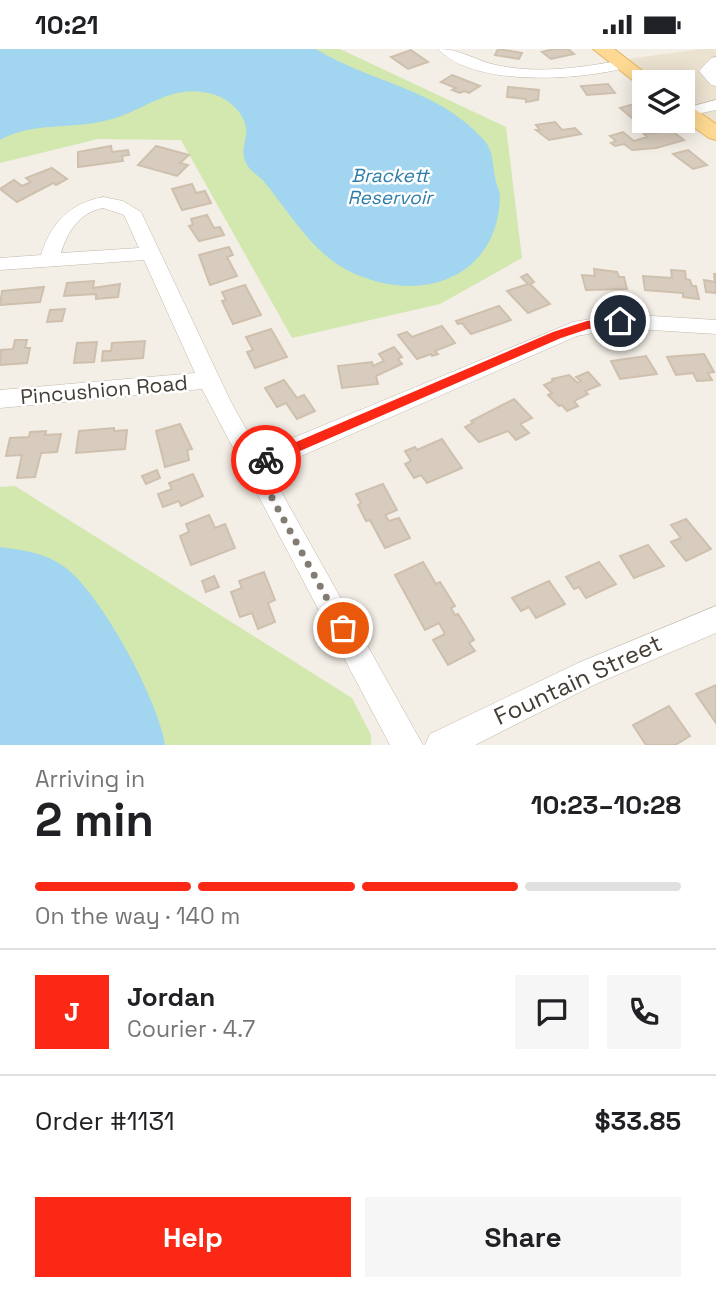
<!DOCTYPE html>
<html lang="en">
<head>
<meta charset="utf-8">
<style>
  :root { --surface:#fff; --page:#f6f6f6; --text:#202124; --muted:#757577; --line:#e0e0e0; --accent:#fb2815 }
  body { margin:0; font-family:"Space Grotesk",sans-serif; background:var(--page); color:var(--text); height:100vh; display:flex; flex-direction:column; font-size:26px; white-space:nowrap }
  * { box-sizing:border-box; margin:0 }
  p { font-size:23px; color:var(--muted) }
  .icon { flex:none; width:38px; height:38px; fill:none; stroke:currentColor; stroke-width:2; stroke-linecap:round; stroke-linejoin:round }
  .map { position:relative; height:696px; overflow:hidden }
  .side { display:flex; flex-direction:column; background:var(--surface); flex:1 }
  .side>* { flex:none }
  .buttons { position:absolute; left:632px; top:21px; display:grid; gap:14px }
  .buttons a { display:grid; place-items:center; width:63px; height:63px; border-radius:0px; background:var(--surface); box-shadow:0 4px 18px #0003; font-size:35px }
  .pin { position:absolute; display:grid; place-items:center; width:60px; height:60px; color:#fff; margin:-30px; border:4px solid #fff; border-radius:50%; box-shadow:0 2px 7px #0007 }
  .courier { position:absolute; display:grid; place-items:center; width:70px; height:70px; margin:-35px; border:5px solid #fb2815; border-radius:50%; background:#fff; color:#222; box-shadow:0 2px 9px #0007 }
  .summary em { font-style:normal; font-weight:700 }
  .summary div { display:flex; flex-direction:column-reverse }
  .summary { display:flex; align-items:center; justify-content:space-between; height:119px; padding:0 35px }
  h1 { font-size:46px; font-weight:700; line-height:52px }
  .bar { display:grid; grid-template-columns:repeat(4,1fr); gap:10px 7px; align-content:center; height:84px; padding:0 35px }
  .bar i { height:9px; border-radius:5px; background:var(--line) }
  .bar .current { background:var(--accent) }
  .bar p { grid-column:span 4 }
  .line { display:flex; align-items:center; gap:18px; padding:0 35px; border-top:2px solid var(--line) }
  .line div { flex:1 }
  .round { display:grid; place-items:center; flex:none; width:74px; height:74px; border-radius:0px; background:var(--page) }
  .cta { display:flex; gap:14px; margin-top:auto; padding:14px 35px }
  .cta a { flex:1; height:80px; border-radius:0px; background:var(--accent); color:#fff; font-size:28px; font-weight:700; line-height:80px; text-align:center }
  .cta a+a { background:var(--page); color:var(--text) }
  .status { display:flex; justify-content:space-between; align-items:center; height:49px; padding:0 35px; background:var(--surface); direction:ltr }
  .status svg { height:19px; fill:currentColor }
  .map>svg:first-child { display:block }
</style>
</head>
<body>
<div class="status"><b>10:21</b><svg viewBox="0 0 49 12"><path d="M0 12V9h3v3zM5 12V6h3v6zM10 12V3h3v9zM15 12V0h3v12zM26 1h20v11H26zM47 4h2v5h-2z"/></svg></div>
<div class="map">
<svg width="716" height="696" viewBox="0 0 716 696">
  <rect width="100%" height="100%" fill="#f3eee6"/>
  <!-- education -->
  <polygon fill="#ece2d0" points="701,0 716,0 716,74 683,49 682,33 660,33 628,10"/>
  <!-- green -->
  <g fill="#d2e8ae">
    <polygon points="0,0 340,0 506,78 522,209 440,255 292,289 181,91 98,90 0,114"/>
    <polygon points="15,437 352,649 371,686 371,696 0,696 0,438"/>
  </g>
  <!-- water -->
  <g fill="#a2d5f0">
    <path d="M 0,0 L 316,0 C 369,33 438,40 482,89 C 494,101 492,113 495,128 C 496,135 500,142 500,148 C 498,225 428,253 363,228 C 317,212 295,171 266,135 C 261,128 252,124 247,116 C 241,106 244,97 246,86 C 249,67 229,49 212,45 C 171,33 145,62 108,71 C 71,81 34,72 0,91 Z"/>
    <path d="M 0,498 C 24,501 46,504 66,519 C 102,547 158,651 165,696 L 0,696 Z"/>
  </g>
  <!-- building -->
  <g fill="#d8ccbe" stroke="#cfc0ae" stroke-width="2">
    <polygon points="498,0 499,0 522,4 519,10 495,6"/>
    <polygon points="554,0 568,0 574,5 551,10 542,3"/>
    <polygon points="411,1 428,13 408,20 391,8"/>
    <polygon points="452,26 480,37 469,44 464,42 460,44 452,41 456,39 441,33"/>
    <polygon points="608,35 615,44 587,46 581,37"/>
    <polygon points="508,38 539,41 538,51 526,53 526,50 507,48"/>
    <polygon points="634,55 644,64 644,67 633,70 620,59"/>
    <polygon points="555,73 562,81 575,79 581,85 549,91 536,81 540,81 536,76"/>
    <polygon points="665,77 684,91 656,99 632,101 624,95 615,97 611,94 616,92 610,87 623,83 634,92 647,88 644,85 656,84 651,81"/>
    <polygon points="111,97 112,103 128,101 129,106 122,107 123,112 78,118 78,103"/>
    <polygon points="156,97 189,106 180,114 188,116 177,127 138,116"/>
    <polygon points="688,101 707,116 693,120 673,105"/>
    <polygon points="52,119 67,130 56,136 53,134 17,153 0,140 14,131 22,137 31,133 26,129"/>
    <polygon points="192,135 196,144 205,142 211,154 182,161 172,140"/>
    <polygon points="207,166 214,179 220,178 224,186 199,192 189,177 193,176 191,170"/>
    <polygon points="229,198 233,206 227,208 237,227 210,236 199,206"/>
    <polygon points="594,220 617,223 619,228 624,228 627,240 586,241 582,226 595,227"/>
    <polygon points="671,221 685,222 686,230 690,231 692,237 696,237 699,250 683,248 683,244 645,241 643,227 672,229"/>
    <polygon points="527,225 534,233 530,235 550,255 528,264 507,242 528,235 521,228"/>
    <polygon points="714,225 716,225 716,244 706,243 704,231 715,233"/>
    <polygon points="94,232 93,239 120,235 118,248 96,250 96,245 64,247 67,234"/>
    <polygon points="245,236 261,266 233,275 222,252 226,251 222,243"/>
    <polygon points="44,238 40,253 0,256 2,242"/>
    <polygon points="499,257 511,271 471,285 462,274 458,275 456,272"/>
    <polygon points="65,260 62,272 47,273 50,261"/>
    <polygon points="442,277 455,294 435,302 438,305 432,307 431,305 417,310 398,286 407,283 412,288"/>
    <polygon points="271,280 287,308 255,319 247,303 253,301 246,288"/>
    <polygon points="15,291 27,291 25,299 30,299 27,314 0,316 1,301 13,300"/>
    <polygon points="145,292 143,309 102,312 103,302 111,302 112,294"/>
    <polygon points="97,293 94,313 74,314 77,294"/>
    <polygon points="394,298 402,308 398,310 402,315 376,327 378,335 342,339 338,317 372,313 373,317 384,312 379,305"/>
    <polygon points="704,305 714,323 708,324 712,331 697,332 693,324 676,326 667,308"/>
    <polygon points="646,307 657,325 620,330 611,312"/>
    <polygon points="588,323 600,336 585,342 588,345 574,352 578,357 567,362 562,356 559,357 548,346 552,344 544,336 553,332 552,330 569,326 578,334 581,332 576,328"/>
    <polygon points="284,331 297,349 304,346 315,362 297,370 286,354 277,358 265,339"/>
    <polygon points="514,350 532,369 520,375 529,384 516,391 508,382 479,393 465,378 473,374 471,372"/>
    <polygon points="180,375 192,400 187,401 189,411 165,418 156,382"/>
    <polygon points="114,379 114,382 127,381 125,400 76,404 79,382"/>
    <polygon points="46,382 45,386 61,385 57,403 41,404 35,428 17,429 22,406 6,407 10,389 29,388 30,383"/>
    <polygon points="442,390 462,419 427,434 421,426 414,429 405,415 411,412 405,402 415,398 417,401"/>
    <polygon points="157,421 160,429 146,435 142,427"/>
    <polygon points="193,425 203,447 181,457 179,452 163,458 158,445 172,440 169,434"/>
    <polygon points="383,435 397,461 385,466 389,472 399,469 410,489 385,499 370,471 366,472 358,456 361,454 356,445"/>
    <polygon points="209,466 215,479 225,475 235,499 191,516 180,487 189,483 186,475"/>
    <polygon points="686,470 711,500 686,512 671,493 681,489 671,476"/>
    <polygon points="648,496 664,517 634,529 620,507"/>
    <polygon points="423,513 436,535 440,533 455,557 451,559 455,566 458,565 474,591 469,594 475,602 448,616 433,591 445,585 439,574 425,581 395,526"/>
    <polygon points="599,513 616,535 586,549 579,538 574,540 566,528"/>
    <polygon points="264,523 275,551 268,554 275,573 258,580 252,564 240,568 231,543 242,539 239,532"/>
    <polygon points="214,527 219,538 206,543 202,532"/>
    <polygon points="549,532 565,555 536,569 529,558 521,562 512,549"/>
    <polygon points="716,636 716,674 696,645"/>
    <polygon points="669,657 690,687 675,696 646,696 633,676"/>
  </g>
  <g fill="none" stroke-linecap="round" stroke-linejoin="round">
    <defs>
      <g id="minor">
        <path d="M 438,0 C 461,0 474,11 496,16 C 538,25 580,19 622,11 L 629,15 C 621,22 605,23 594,25 C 551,31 470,34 438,0 Z"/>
        <polygon points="716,8 716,37 711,36 699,22 711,9"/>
        <polygon points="716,51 716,61 682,68 682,60"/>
        <path d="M 103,148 L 123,152 L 141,163 L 231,353 L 259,403 L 573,273 L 620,265 L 716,271 L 716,285 L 620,279 L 577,287 L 269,421 L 423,696 L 390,696 L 202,340 L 0,359 L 0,341 L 195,324 L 144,211 L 0,221 L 0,209 L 41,206 C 51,174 70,154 103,148 ZM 103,159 L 124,166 L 139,199 L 61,204 C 67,183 80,163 103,159 Z"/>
        <polygon points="716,557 716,584 598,634 475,696 425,696 430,685 578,614"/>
      </g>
      <g id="major">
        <polygon points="593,0 614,0 657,33 644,33 644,38 640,37"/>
        <polygon points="682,54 689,56 716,75 716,91 709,89 682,70"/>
      </g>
    </defs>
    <!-- minor casing -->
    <use href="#minor" stroke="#c1b8ab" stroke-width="1"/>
    <!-- major casing -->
    <use href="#major" stroke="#e4b563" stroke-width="2"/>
    <!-- minor -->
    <use href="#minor" fill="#fff" fill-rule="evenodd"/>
    <!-- major -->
    <use href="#major" fill="#fed993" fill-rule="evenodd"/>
  </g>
  <!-- route -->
  <polygon fill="#fb2815" points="620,269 625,272 623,275 588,280 561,289 270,415 261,415 259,411 261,408 553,283 587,272"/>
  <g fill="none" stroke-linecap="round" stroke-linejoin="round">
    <!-- done -->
    <polyline stroke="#837c73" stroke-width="7" stroke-dasharray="0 12.6" points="266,411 254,416 343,579"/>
  </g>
  <g text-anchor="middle" stroke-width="5" stroke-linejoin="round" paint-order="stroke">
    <!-- far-water labels -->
    <g font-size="19" font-style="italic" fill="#2d7daa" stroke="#fff">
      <text x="390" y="133">Brackett<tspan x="390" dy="22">Reservoir</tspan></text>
    </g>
    <!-- street labels -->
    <g font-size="21" fill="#463e35" stroke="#fff">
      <text transform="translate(104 341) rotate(-5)" y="7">Pincushion Road</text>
    </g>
    <!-- near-street labels -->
    <g font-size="24" fill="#463e35" stroke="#fff">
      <text transform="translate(578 631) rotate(-25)" y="8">Fountain Street</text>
    </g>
  </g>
</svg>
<div class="buttons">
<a><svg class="icon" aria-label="layers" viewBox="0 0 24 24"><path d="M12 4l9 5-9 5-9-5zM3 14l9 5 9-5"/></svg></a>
</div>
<div class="pin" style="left:343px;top:579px;background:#ea580c"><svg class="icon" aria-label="bag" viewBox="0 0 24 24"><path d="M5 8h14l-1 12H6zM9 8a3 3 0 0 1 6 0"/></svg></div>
<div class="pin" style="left:620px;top:272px;background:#1f2937"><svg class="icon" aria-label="home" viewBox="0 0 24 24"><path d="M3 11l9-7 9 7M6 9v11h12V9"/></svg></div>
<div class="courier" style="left:266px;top:411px"><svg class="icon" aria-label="bike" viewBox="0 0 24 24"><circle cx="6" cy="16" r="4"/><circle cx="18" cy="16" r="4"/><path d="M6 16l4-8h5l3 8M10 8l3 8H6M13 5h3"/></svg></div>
</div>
<section class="side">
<div class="summary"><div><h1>2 min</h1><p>Arriving in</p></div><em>10:23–10:28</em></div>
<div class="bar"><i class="current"></i><i class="current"></i><i class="current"></i><i></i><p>On the way · 140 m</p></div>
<div class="line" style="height:126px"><b class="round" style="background:var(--accent);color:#fff">J</b><div><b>Jordan</b><p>Courier · 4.7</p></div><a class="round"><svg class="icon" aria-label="chat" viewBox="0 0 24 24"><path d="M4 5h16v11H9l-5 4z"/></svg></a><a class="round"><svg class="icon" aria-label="phone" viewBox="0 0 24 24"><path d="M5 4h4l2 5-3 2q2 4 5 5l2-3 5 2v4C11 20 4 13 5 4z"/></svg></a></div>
<div class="line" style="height:91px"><div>Order #1131</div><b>$33.85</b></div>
<div class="cta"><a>Help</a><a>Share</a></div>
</section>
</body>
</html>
